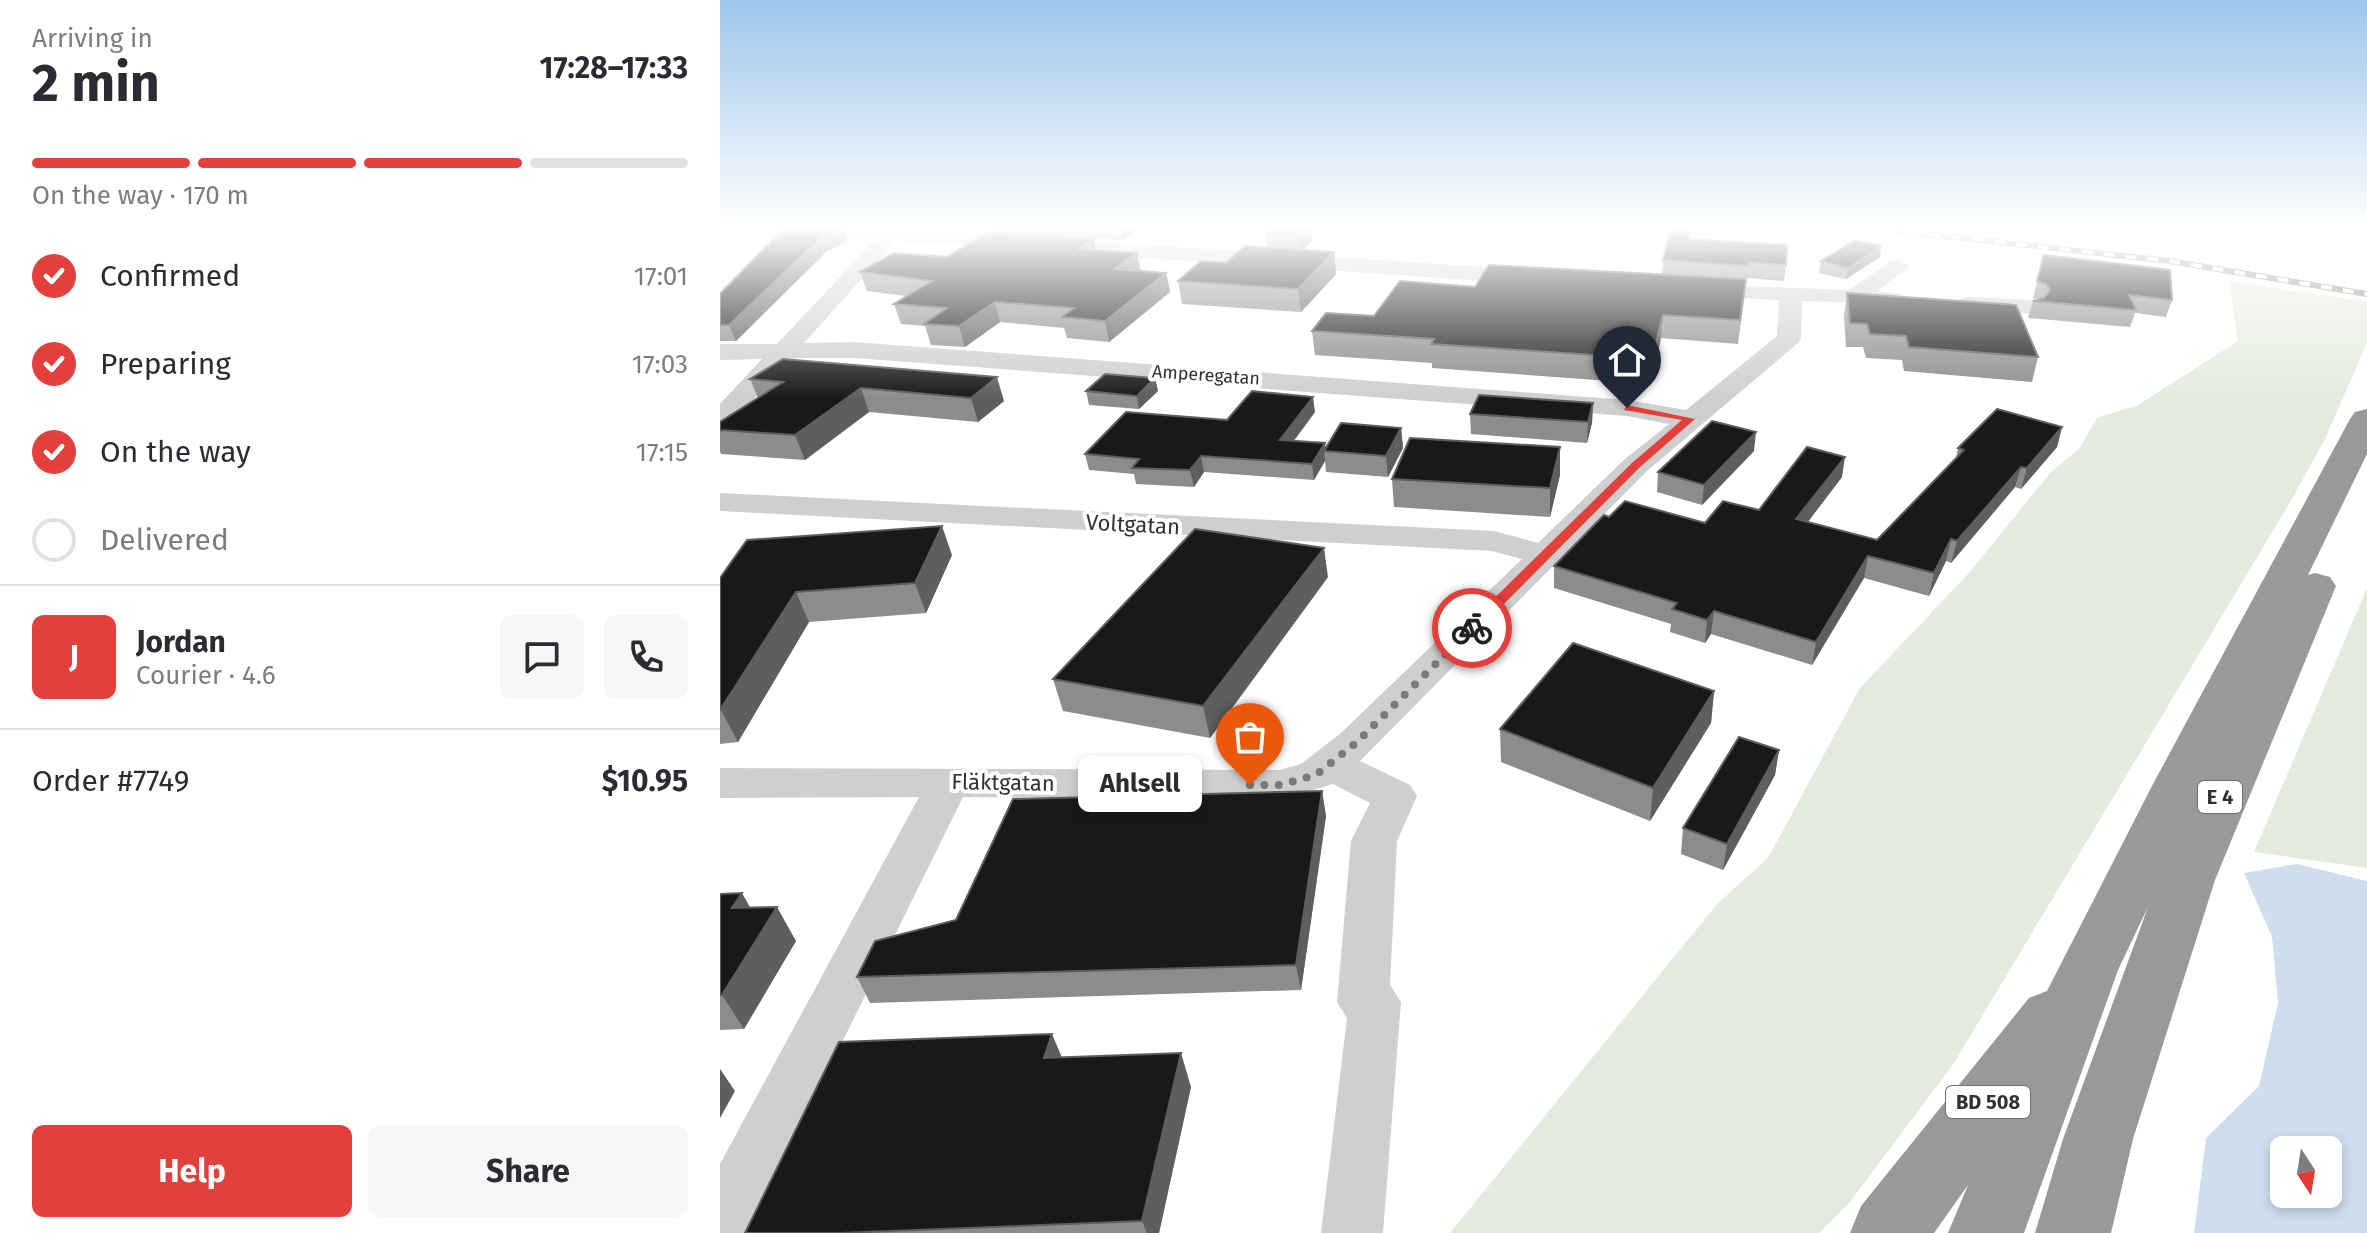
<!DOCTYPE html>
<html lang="en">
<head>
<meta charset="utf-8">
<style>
  :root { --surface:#fff; --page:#f7f7f7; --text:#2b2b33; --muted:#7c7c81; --line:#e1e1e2; --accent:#e33f3b }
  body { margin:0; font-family:"Fira Sans",sans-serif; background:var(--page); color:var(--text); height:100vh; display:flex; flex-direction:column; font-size:30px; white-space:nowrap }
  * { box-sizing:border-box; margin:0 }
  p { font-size:26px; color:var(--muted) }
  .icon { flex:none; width:44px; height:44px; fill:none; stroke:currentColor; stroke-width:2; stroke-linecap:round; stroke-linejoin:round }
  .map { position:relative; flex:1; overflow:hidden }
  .drawer { display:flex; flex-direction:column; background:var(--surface); width:720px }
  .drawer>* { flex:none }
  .needle { width:52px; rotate:168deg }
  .tools { position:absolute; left:1550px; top:1136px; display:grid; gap:16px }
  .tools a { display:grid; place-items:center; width:72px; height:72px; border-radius:12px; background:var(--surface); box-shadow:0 4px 12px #0003; font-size:40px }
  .pin { position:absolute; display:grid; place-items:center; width:68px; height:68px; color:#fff; margin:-82px -34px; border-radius:50% 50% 50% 0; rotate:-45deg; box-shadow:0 0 8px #0007 }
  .pin .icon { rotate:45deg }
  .courier { position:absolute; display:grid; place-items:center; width:80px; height:80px; margin:-40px; border:6px solid #e33f3b; border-radius:50%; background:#fff; color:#222; box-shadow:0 2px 10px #0007 }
  .bubble { position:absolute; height:56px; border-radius:12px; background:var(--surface); box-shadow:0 4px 12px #0003; font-size:26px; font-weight:700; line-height:56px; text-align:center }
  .summary em { font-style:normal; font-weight:700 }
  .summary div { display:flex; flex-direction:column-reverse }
  .summary { display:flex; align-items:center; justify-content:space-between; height:136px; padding:0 32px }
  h1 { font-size:52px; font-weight:700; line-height:60px }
  .bar { display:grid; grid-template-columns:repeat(4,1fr); gap:12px 8px; align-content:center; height:96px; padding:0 32px }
  .bar i { height:10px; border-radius:6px; background:var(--line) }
  .bar .current { background:var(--accent) }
  .bar p { grid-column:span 4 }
  .line { display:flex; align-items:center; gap:20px; padding:0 32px; border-top:2px solid var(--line) }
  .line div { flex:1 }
  .round { display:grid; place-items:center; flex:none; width:84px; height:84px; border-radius:12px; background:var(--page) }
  ol { padding:0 32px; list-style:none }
  li { display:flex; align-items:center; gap:24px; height:88px }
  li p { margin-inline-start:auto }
  li .icon { padding:8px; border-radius:50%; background:var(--accent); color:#fff; stroke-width:4 }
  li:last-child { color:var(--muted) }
  li i { width:44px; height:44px; border:4px solid var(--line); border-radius:50% }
  .button { display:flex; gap:16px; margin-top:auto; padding:16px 32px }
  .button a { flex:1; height:92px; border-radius:12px; background:var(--accent); color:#fff; font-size:32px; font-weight:700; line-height:92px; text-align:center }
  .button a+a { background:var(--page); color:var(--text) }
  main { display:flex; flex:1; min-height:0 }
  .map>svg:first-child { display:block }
</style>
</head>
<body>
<main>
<section class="drawer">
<div class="summary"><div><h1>2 min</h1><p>Arriving in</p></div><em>17:28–17:33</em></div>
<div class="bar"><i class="current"></i><i class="current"></i><i class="current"></i><i></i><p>On the way · 170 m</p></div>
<ol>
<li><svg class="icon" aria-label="check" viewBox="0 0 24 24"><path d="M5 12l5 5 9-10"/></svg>Confirmed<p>17:01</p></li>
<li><svg class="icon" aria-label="check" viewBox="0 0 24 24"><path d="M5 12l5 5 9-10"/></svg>Preparing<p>17:03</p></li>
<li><svg class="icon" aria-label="check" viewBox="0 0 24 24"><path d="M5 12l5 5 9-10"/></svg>On the way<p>17:15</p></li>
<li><i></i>Delivered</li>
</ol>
<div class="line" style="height:144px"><b class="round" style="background:var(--accent);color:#fff">J</b><div><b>Jordan</b><p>Courier · 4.6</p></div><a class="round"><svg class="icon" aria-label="chat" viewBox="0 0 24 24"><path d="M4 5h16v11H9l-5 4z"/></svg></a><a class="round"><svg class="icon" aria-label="phone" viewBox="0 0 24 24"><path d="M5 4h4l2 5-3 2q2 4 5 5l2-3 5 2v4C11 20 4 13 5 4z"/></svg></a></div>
<div class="line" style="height:104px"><div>Order #7749</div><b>$10.95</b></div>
<div class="button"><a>Help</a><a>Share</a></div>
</section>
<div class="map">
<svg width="1647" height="1233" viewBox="0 0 1647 1233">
  <rect width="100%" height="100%" fill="#fff"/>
  <!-- green -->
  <g fill="#e4ebde">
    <polygon points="1509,281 1647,301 1647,343 1605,439 1572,499 1234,1063 1130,1202 1099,1233 730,1233 997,904 1048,858 1140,688 1248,574 1331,472 1359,449 1377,418 1418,405 1518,341"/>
    <polygon points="1647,588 1647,868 1534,852"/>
  </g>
  <!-- water -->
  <path fill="#cedeed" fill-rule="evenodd" d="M 1577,864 L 1647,881 L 1647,1233 L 1474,1233 L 1486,1138 L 1539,1086 L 1558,1003 L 1552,937 L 1524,873 ZM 1564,1150 L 1608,1150 L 1608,1194 L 1564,1194 Z"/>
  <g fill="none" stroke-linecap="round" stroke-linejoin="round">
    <!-- minor -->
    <g fill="#cfcfcf" fill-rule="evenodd">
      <polygon points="47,227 171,228 810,270 821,277 810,284 176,241 84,343 134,342 907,400 966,410 1057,336 1059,300 977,296 966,289 969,284 1129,290 1171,261 1179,260 1190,266 1157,291 1181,294 1184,299 1181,304 1082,301 1081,338 1078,343 927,471 640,761 690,785 697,796 677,841 670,985 681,1002 663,1233 601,1233 627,1018 617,1002 631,841 650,803 613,784 560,800 243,797 28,1233 0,1233 0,1164 199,797 0,798 0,768 560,770 581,764 621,733 802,559 772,551 0,511 0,493 774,531 818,543 905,459 949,424 907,416 134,358 70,358 10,426 0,428 0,404 42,359 0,360 0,344 57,344 155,240 57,233"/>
      <polygon points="1248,297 1311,300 1319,302 1323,307 1319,312 1311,314 1240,309 1236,304 1240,299"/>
    </g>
    <!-- highway -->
    <polygon fill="#999" fill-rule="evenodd" points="1647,409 1647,454 1588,575 1595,573 1610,577 1616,586 1495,880 1413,1139 1391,1233 1315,1233 1343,1139 1428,907 1398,970 1304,1233 1228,1233 1248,1185 1214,1233 1130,1233 1141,1206 1309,998 1327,991 1433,784 1630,419 1635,412"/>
    <defs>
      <polyline id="rail" points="1143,227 1449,261 1647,294"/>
    </defs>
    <!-- rail casing -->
    <use href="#rail" stroke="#878787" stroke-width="6"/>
    <!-- rail -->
    <use href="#rail" stroke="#fff" stroke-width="4" stroke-dasharray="11" stroke-linecap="butt"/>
  </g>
  <!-- wall -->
  <g fill="#8c8c8c">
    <polygon points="122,227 127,241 107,251 16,341 0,341 0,294"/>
    <polygon points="270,227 422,227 403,240 271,232"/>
    <polygon points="553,227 591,227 592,241 583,250 614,252 616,274 581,312 462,304 458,281 547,248 546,234"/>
    <polygon points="374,239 376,250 420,271 446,273 450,292 389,342 347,338 344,328 280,322 245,347 211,345 205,326 181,324 174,304 186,296 147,291 140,272 227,257"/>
    <polygon points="970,239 1066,265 1064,281 1027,278 1018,344 941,338 931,384 712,368 712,363 595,355 592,331 654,316 755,287 942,274 943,260"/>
    <polygon points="1161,246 1160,257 1126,279 1099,273 1101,261"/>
    <polygon points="1324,255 1452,300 1446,317 1415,313 1410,327 1308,318 1313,301 1319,299 1313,298"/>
    <polygon points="1127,293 1318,357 1312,382 1184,371 1182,360 1146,358 1143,347 1126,347 1124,316"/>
    <polygon points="435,378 438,391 419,409 369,405 366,391"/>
    <polygon points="30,379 284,401 258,422 149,412 85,460 1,454 0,451 0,422 38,398"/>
    <polygon points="873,403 872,423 867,443 751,434 750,414"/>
    <polygon points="595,412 574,441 605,449 681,428 683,448 668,477 606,472 605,461 594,480 484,472 474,487 416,484 414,474 369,470 365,454 507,420"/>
    <polygon points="1342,427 1337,447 1301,489 1295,487 1231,563 1226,561 1209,596 1144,578 1092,665 991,634 985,643 950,632 951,624 834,588 834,566 889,517 985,523 1039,510 1122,477 1088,522 1157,540 1236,459 1238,448"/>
    <polygon points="840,447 840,475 830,517 674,507 672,479"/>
    <polygon points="1034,451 982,505 937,492 938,472"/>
    <polygon points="232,555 206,613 89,622 18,742 0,744 0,578"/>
    <polygon points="608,577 490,738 343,711 333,679"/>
    <polygon points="994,691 991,723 930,821 781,762 780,729"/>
    <polygon points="1059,750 1055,775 1003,870 961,854 963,828"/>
    <polygon points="602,791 606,816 581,990 150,1003 137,977 236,920"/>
    <polygon points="0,894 30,908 76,941 24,1029 0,1030"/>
    <polygon points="471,1087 439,1233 25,1233"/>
  </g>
  <!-- shaded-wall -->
  <g fill="#5e5e5e">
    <polygon points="122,227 127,241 107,251 16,341 9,325 102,237"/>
    <polygon points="400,227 422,227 403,240"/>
    <polygon points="588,227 591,227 592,241 581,252 579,236"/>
    <polygon points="374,239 378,258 359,249"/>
    <polygon points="1161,246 1160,257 1126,279 1128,268"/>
    <polygon points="614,252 616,274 581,312 578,289"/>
    <polygon points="417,253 421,272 395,269"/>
    <polygon points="446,273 450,292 389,342 385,321"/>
    <polygon points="275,302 280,322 245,347 239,326"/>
    <polygon points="943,315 941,338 931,384 932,359"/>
    <polygon points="277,377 284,401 258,422 251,398"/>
    <polygon points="435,378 438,391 419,409 417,396"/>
    <polygon points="141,388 149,412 85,460 75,435"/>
    <polygon points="593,397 595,412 562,456 560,440"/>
    <polygon points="873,403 872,423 867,443 868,422"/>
    <polygon points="1342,427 1337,447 1301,489 1307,468"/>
    <polygon points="681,428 683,448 668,477 666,456"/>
    <polygon points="1036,432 1034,451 982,505 984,485"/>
    <polygon points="605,443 606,451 604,451 605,461 594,480 592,464"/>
    <polygon points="840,447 840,475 830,517 830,488"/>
    <polygon points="481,456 484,472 474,487 470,470"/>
    <polygon points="1125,457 1122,477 1073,541 1076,519"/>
    <polygon points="1301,467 1295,487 1231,563 1237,541"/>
    <polygon points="222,526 232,555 206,613 195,583"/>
    <polygon points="1231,539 1226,561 1209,596 1214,573"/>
    <polygon points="604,548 608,577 490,738 483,706"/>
    <polygon points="1148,556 1144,578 1092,665 1096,642"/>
    <polygon points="76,592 89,622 18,742 1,710"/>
    <polygon points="994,611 991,634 985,643 987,620"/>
    <polygon points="994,691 991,723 930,821 933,788"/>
    <polygon points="1059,750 1055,775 1003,870 1007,844"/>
    <polygon points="602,791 606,816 581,990 576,965"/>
    <polygon points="22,893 41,927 12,908"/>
    <polygon points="57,907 76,941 24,1029 2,995"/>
    <polygon points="332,1034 346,1067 324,1058"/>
    <polygon points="461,1053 471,1087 439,1233 427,1233 422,1221"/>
    <polygon points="0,1069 15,1091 0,1118"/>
  </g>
  <!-- building -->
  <g fill="#191919" stroke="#5e5e5e" stroke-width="2">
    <polygon points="65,227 122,227 102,237 9,325 0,325 0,294"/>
    <polygon points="553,227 588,227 579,236 546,234"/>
    <polygon points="951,229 970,230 969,239 1067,245 1066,265 1028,262 1028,266 943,260"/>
    <polygon points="269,232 374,239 359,249 417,253 395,269 446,273 385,321 342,317 354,308 275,302 239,326 204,324 227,308 174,304 212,281 140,272 174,253 227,257"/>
    <polygon points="1135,240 1161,246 1128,268 1101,261"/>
    <polygon points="525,246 614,252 578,289 458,281 481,261 506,263"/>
    <polygon points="1324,255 1450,270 1452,300 1409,295 1416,310 1313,301 1324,298 1330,290 1326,284 1317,281"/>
    <polygon points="769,265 1026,279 1020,320 943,315 932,359 711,344 714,339 592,331 606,313 654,316 680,281 755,287"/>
    <polygon points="1127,293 1296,305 1318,357 1189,347 1186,336 1150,334 1147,324 1130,323"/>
    <polygon points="63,359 277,377 251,398 141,388 75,435 0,430 0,422 63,382 30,379"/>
    <polygon points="385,374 435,378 417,396 366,391"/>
    <polygon points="532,391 593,397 560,440 605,443 592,464 481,456 470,470 412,468 419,459 365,454 406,412 507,420"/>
    <polygon points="759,395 873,403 868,422 750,414"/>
    <polygon points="1277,409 1342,427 1307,468 1301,467 1237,541 1231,539 1214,573 1148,556 1096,642 994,611 987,620 952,609 957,603 834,566 884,515 889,517 905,501 985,523 1003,501 1039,510 1087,447 1125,457 1076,519 1157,540 1244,450 1238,448"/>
    <polygon points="992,421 1036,432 984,485 938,472"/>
    <polygon points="621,423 681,428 666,456 604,451"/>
    <polygon points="690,438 840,447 830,488 672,479"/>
    <polygon points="222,526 195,583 76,592 0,710 0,578 27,540"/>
    <polygon points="475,529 604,548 483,706 333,679"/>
    <polygon points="853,643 994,691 933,788 780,729"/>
    <polygon points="1019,737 1059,750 1007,844 963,828"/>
    <polygon points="602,791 576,965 137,977 155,941 236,920 293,799"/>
    <polygon points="22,893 12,908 57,907 2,995 0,995 0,894"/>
    <polygon points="332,1034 324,1058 461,1053 422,1221 120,1233 25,1233 119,1042"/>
  </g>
  <!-- sky -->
  <linearGradient id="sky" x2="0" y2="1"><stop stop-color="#9dc5ea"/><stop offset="0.57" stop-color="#fff"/><stop offset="1" stop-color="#fff" stop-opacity="0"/></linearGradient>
  <rect width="1647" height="399" fill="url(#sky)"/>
  <!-- route -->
  <polygon fill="#e33f3b" points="907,405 975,419 920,467 757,631 747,631 747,625 912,463 962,420 904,410"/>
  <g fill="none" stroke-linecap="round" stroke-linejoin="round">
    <!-- done -->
    <polyline stroke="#7a7a7a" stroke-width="8" stroke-dasharray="0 14.4" points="530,785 560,785 596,775 636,743 752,628"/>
  </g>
  <g text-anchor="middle" stroke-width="8" stroke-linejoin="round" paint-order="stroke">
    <!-- far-street labels -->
    <g font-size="18" fill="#323232" stroke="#fff">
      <text transform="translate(486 375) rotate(4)" y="6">Amperegatan</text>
    </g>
    <!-- shield labels -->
    <g fill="#fff" stroke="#707070" stroke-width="2">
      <rect x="1478" y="781" width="44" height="32" rx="6"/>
      <rect x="1226" y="1086" width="84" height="32" rx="6"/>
    </g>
    <g font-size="20" font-weight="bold" fill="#323232">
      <text x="1500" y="804">E 4</text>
      <text x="1268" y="1109">BD 508</text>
    </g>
    <!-- street labels -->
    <g font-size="22" fill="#323232" stroke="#fff">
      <text transform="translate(413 524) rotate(3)" y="8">Voltgatan</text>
      <text transform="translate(283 782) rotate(1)" y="8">Fläktgatan</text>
    </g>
  </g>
</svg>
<div class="tools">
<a><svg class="needle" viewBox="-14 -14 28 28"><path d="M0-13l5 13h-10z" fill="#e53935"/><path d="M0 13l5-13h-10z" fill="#7c7c81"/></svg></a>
</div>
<div class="pin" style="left:530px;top:785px;background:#ea580c"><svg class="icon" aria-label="bag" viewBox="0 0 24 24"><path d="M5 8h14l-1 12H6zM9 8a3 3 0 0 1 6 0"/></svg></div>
<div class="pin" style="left:907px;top:408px;background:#1f2937"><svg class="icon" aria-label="home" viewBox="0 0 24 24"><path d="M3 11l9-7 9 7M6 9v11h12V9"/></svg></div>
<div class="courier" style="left:752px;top:628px"><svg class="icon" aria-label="bike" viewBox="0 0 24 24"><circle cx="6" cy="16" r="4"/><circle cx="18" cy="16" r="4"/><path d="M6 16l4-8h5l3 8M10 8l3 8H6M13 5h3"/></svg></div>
<div class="bubble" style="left:358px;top:756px;width:124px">Ahlsell</div>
</div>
</main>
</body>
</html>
